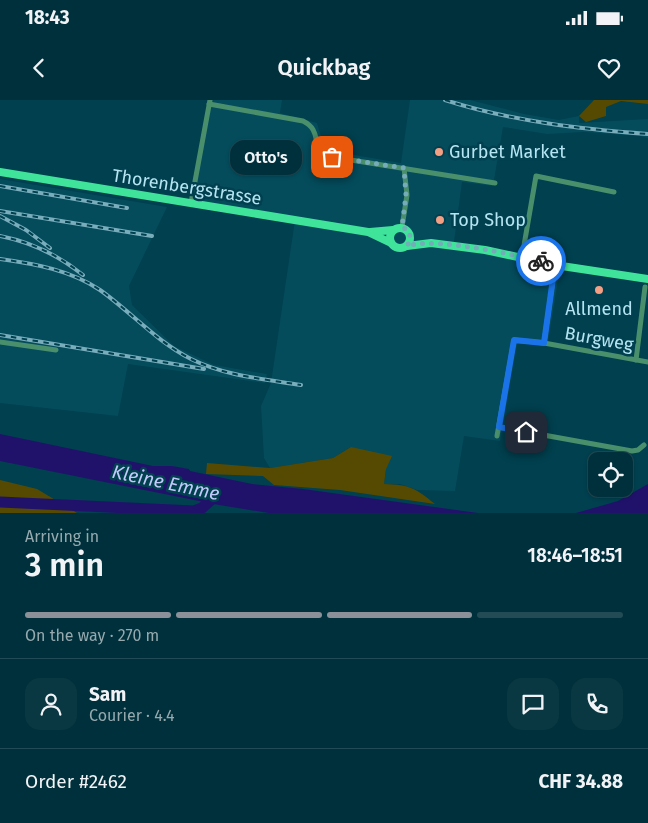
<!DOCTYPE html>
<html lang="en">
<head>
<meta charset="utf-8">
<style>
  :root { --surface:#00303b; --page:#0a3842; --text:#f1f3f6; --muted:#95a9af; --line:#224b55; --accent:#8c9099 }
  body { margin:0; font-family:"Fira Sans",sans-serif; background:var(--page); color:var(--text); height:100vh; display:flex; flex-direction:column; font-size:19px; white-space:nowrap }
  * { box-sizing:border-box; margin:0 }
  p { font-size:16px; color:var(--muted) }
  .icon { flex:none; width:28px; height:28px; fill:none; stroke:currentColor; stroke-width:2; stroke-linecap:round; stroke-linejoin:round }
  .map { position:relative; height:413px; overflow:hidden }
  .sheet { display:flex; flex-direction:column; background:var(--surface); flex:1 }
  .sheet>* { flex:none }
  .buttons { position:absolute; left:588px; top:352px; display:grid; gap:10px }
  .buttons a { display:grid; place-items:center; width:45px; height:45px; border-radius:10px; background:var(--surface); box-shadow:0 1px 4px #0004,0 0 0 1px var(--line); font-size:25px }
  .pin { position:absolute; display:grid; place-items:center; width:42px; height:42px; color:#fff; margin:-21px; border-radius:10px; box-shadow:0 2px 8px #0006 }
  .courier { position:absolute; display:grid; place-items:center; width:50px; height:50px; margin:-25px; border:4px solid #1a73e8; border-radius:50%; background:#fff; color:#222; box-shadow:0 1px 6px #0007 }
  .bubble { position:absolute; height:35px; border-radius:15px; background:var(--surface); box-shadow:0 1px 4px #0004,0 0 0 1px var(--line); font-size:16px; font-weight:600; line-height:35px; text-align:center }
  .overview em { font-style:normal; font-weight:600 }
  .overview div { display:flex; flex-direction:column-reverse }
  .overview { display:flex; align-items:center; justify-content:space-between; height:85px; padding:0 25px }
  h1 { font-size:32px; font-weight:600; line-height:38px }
  .bar { display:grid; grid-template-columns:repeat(4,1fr); gap:8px 5px; align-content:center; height:60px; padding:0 25px }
  .bar i { height:6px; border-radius:4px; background:var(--line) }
  .bar .current { background:var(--accent) }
  .bar p { grid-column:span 4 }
  .line { display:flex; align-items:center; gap:12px; padding:0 25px; border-top:1px solid var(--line) }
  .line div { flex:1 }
  .round { display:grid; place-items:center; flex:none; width:52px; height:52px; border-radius:15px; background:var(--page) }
  .status { display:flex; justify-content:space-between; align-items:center; height:35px; padding:0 25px; background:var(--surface); direction:ltr }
  .status svg { height:14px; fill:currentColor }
  header { display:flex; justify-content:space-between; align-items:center; height:65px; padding:0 25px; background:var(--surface); font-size:22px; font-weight:600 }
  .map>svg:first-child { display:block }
</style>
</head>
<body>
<div class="status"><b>18:43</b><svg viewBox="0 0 49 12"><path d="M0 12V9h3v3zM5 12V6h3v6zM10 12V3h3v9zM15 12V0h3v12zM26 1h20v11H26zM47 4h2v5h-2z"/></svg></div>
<header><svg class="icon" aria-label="back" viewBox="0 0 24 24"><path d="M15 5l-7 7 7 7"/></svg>Quickbag<svg class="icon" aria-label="heart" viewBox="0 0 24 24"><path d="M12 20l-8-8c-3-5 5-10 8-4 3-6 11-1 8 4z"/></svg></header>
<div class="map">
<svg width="648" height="413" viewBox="0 0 648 413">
  <rect width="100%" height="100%" fill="#00404f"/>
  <!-- built -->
  <g fill="#044c5c">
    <polygon points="210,0 282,0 280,13 317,23 325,50 401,63 410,0 470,0 524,14 559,20 579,16 579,23 648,19 648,38 640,36 584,32 547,34 503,27 493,86 462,82 454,142 560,168 548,241 517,244 500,341 464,336 455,391 417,390 400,384 384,384 386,369 351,347 333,358 270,368 264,358 261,306 271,283 295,120 191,103"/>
    <polygon points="0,79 167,107 129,186 132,205 174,246 214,265 267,274 265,283 128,264 118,316 0,303"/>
  </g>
  <!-- green -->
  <g fill="#564a02">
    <polygon points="594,0 648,0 648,4 621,1 606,7 606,16 586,22 579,16"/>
    <path d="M 351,347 L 392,356 L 386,369 L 384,384 C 411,385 415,388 435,404 L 340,390 L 274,385 L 263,376 L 206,374 L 207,363 L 270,368 L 333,358 Z"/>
    <polygon points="0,380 37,389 77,413 0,413"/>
  </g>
  <!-- water -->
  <g fill="#20126a">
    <polygon points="0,334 153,366 172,366 189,369 190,371 252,384 303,389 478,413 269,413 219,405 0,361"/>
    <polygon points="648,384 648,413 576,413 618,401"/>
  </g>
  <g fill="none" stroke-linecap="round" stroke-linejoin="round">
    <!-- river -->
    <polyline stroke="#20126a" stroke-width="11" points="0,402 194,411 202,408 218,394"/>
    <!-- minor -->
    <g stroke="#4a8f6b" stroke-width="5">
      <path d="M 209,4 L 303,21 C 325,32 307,49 332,57 L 495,83"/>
      <polyline points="191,103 210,0"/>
      <polyline points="402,127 407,95 404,68"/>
      <polyline points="522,157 536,76 614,92"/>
      <polyline points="0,242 56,250"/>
      <polyline points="544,243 555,165"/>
      <polyline points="636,260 645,187"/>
      <polyline points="499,327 632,351 638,350 644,345"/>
      <polyline points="497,336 514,240 544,243 648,262"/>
    </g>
    <!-- primary -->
    <g stroke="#3fe49a" stroke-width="8">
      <polyline points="0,72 368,132 391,143"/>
      <circle cx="400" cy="138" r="10"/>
      <polyline points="370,132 393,130"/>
      <polyline points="407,146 431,143 485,150 555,165 648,179"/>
    </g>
    <defs>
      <g id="rail">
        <path d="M 445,0 C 511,21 579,29 648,34"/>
        <polyline points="0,86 127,108"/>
        <polyline points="0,111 152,136"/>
        <polyline points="0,116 26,130 50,148"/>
        <path d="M 0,136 C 31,142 58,155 83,175"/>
        <path d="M 0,159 C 36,164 70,170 100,190 C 131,212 157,242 191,259 C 225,276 264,279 301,285"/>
        <polyline points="0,235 204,269"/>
      </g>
    </defs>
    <!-- rail casing -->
    <use href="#rail" stroke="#79adbc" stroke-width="4"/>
    <!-- rail -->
    <use href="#rail" stroke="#00404f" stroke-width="2" stroke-dasharray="5.5" stroke-linecap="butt"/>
  </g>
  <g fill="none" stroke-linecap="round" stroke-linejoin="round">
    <!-- done -->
    <path stroke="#76abb9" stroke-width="5" stroke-dasharray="0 9" d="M 332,57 L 404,68 L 406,95 L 402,127 C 411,131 412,138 407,146 C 437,137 509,154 541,161"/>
    <!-- route -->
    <polyline stroke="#1a73e8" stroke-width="6" points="526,332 499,327 514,240 544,243 555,164 541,161"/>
  </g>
  <!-- markers -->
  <g fill="#f39f84" stroke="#00404f" stroke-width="2">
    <circle cx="439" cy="52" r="5"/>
    <circle cx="440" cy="120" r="5"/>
    <circle cx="599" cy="190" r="5"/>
  </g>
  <g text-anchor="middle" stroke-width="5" stroke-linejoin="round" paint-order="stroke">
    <!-- poi labels -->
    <g font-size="18" fill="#b5e4f2" stroke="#00404f" text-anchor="start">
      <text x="449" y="58">Gurbet Market</text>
      <text x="450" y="126">Top Shop</text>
      <text x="599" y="215" text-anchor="middle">Allmend</text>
    </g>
    <!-- street labels -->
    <g font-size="18" fill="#b5e4f2" stroke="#00404f">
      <text transform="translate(187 87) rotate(9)" y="6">Thorenbergstrasse</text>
      <text transform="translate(599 239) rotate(10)" y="6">Burgweg</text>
    </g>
    <!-- water labels -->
    <g font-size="19" font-style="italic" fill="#c3cafb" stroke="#00404f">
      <text transform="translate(166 382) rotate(12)" y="7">Kleine Emme</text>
    </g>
  </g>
</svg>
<div class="buttons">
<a><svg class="icon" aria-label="locate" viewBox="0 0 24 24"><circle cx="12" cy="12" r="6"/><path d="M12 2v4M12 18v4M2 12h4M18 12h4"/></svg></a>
</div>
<div class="pin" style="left:332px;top:57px;background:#ea580c"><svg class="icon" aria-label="bag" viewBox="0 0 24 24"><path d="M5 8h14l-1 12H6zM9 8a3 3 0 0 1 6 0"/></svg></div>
<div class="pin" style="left:526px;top:332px;background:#1f2937"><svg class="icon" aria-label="home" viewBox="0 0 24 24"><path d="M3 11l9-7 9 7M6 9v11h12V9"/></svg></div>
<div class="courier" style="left:541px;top:161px"><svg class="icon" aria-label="bike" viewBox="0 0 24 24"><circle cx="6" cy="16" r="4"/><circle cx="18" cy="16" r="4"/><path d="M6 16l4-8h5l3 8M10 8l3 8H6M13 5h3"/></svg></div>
<div class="bubble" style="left:230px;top:40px;width:72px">Otto's</div>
</div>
<section class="sheet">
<div class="overview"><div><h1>3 min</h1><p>Arriving in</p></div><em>18:46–18:51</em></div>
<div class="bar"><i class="current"></i><i class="current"></i><i class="current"></i><i></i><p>On the way · 270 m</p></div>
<div class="line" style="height:90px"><a class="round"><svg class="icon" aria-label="person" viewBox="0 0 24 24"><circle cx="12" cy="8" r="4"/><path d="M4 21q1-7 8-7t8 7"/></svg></a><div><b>Sam</b><p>Courier · 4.4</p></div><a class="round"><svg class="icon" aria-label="chat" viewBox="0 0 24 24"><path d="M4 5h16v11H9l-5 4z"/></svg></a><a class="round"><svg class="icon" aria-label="phone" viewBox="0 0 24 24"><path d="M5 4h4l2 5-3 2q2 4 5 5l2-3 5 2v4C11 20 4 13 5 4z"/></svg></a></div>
<div class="line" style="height:65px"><div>Order #2462</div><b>CHF 34.88</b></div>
</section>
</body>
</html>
